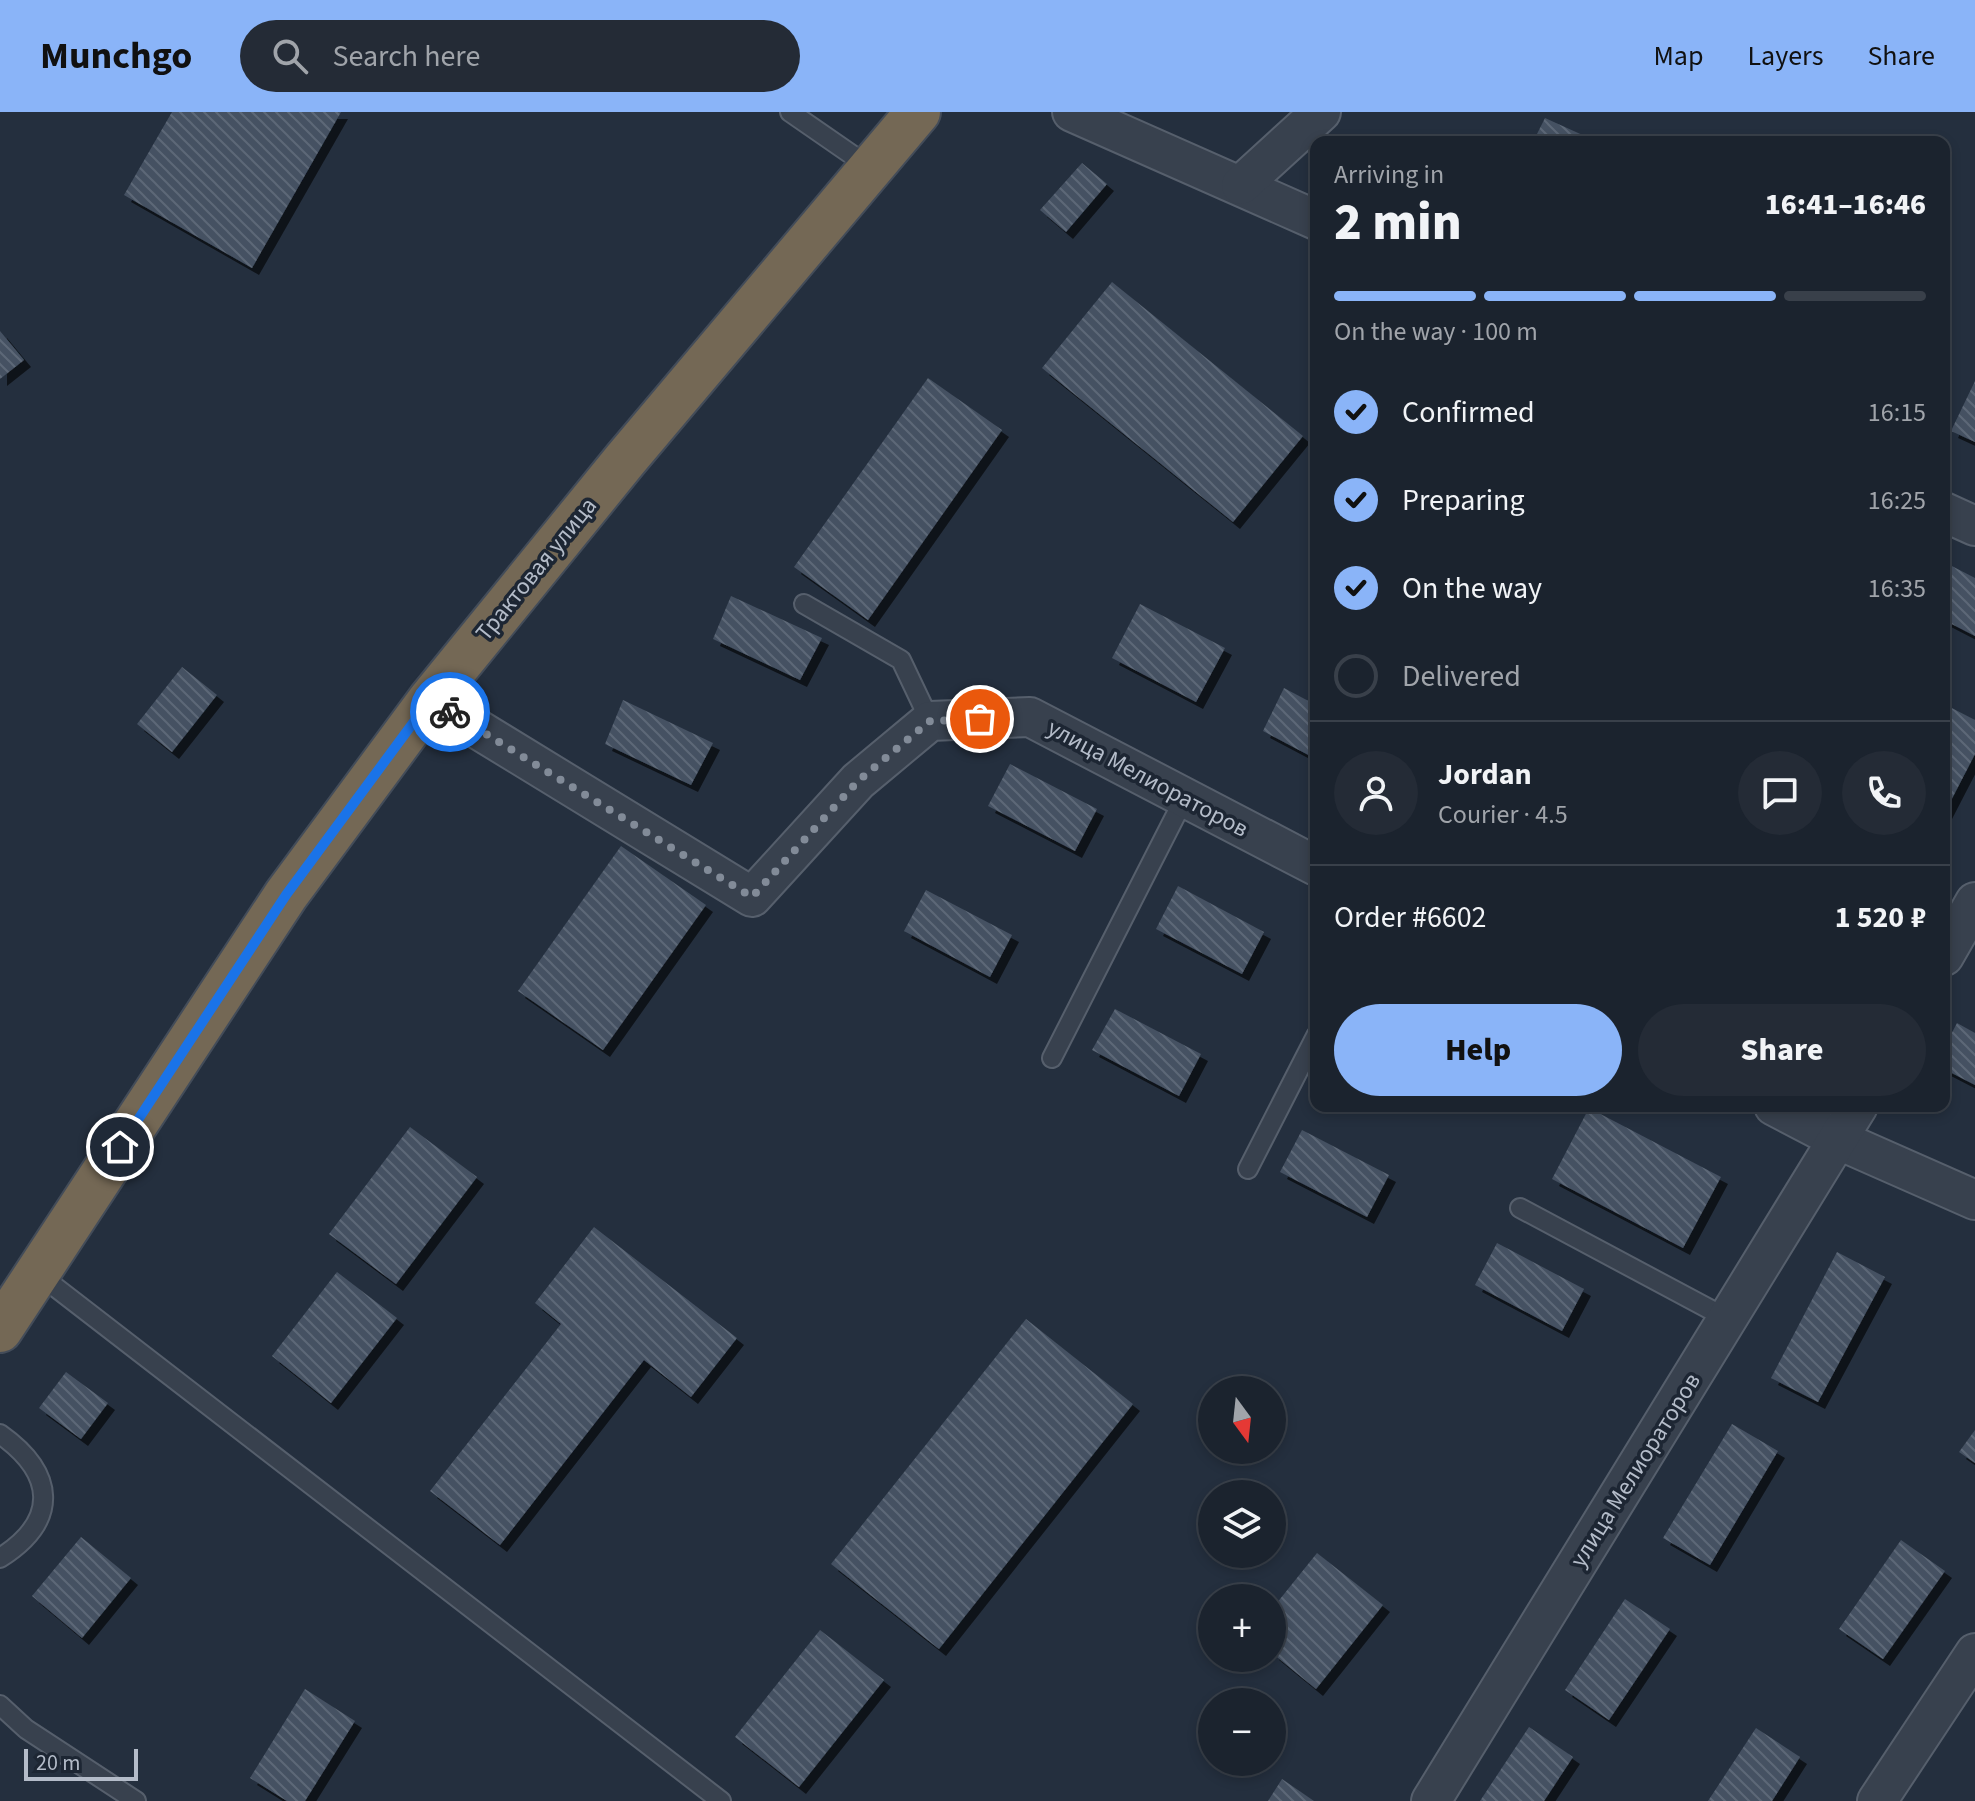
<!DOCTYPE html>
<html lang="en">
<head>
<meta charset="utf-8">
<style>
  :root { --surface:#1b232e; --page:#242b36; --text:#f1f3f6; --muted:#a0a4aa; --line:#39404a; --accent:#8ab4f8 }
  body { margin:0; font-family:"Source Sans 3",sans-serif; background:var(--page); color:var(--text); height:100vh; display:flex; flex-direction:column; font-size:30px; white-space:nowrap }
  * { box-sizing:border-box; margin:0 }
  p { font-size:26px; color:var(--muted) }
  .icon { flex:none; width:44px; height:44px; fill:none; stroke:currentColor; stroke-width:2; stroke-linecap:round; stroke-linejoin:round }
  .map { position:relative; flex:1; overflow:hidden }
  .details { position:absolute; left:1310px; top:24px; width:640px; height:976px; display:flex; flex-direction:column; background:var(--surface); border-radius:16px; box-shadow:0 4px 12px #0003,0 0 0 2px var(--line) }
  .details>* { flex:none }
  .needle { width:52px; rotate:165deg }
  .fabs { position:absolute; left:1198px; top:1264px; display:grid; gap:16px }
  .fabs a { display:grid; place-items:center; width:88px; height:88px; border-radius:50%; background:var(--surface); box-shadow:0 4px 12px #0003,0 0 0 2px var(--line); font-size:40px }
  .scale { position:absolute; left:24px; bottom:20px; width:114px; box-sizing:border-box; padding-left:8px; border:4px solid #b4bcc9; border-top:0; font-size:22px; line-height:28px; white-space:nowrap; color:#b4bcc9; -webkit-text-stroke:6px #1d2633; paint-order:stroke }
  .pin { position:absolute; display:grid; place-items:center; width:68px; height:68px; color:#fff; margin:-34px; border:4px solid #fff; border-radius:50%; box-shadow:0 2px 8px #0007 }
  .courier { position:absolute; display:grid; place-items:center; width:80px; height:80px; margin:-40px; border:6px solid #1a73e8; border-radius:50%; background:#fff; color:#222; box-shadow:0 2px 10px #0007 }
  .head em { font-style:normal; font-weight:800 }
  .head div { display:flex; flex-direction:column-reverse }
  .head { display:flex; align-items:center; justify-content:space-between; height:136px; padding:0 24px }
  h1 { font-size:52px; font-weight:800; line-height:60px }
  .bar { display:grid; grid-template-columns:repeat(4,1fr); gap:12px 8px; align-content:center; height:96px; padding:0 24px }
  .bar i { height:10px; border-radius:6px; background:var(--line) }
  .bar .active { background:var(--accent) }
  .bar p { grid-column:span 4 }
  .line { display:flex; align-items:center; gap:20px; padding:0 24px; border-top:2px solid var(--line) }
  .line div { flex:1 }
  .round { display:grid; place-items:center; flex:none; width:84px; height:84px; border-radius:42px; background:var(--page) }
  ol { padding:0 24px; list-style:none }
  li { display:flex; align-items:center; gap:24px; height:88px }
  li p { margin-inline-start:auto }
  li .icon { padding:8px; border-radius:50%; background:var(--accent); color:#111; stroke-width:4 }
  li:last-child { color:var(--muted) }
  li i { width:44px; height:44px; border:4px solid var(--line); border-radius:50% }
  .action { display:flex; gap:16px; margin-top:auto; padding:16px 24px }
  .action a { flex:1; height:92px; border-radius:48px; background:var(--accent); color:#111; font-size:32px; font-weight:800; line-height:92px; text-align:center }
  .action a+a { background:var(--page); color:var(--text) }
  header { display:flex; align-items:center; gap:48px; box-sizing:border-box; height:112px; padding:0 40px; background:var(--accent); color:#111 }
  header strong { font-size:38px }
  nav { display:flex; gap:44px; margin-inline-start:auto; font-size:28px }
  .search { width:560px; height:72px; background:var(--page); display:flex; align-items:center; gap:20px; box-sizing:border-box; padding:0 28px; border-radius:44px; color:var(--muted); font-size:30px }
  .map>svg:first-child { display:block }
</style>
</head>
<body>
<header>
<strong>Munchgo</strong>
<div class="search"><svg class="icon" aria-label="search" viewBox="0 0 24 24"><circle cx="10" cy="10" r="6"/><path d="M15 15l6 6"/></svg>Search here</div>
<nav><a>Map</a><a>Layers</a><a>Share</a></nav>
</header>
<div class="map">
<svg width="1975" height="1689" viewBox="0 0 1975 1689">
  <defs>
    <pattern id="building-back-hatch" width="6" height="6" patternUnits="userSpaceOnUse" patternTransform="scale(2)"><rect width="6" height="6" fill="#455162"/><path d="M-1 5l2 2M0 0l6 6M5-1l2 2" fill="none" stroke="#5d6877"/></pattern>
    <filter id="shadow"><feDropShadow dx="7" dy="7" stdDeviation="0" flood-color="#0009"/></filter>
  </defs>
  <rect width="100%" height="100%" fill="#242f3e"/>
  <!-- building -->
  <g fill="url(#building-back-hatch)" filter="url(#shadow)">
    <polygon points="172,0 341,0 252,156 124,83"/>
    <polygon points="1545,6 1598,30 1533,30"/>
    <polygon points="1082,51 1107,72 1066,120 1040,98"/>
    <polygon points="1112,170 1303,324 1233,410 1042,256"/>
    <polygon points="0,219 24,248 0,267"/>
    <polygon points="928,266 1002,318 868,508 794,455"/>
    <polygon points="1975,269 1975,330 1951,319"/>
    <polygon points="1944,450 1975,466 1975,524 1944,508"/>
    <polygon points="731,484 822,526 800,568 713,527"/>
    <polygon points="1140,492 1225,536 1196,590 1112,546"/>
    <polygon points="182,555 217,583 172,640 137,612"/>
    <polygon points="1284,576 1316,593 1316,647 1263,619"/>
    <polygon points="623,588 713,631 691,673 605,632"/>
    <polygon points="1944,592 1975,608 1975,642 1944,702"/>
    <polygon points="1010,652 1097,697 1075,739 988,694"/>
    <polygon points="621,734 706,793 603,938 518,879"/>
    <polygon points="1178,774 1264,820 1242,862 1156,817"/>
    <polygon points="926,778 1012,823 990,865 904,819"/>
    <polygon points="1115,897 1201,942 1179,984 1092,938"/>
    <polygon points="1957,911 1975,921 1975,973 1944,957 1944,936"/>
    <polygon points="1589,996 1721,1065 1683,1136 1552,1067"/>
    <polygon points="410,1015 477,1065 396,1172 329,1122"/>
    <polygon points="1302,1018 1389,1063 1367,1105 1280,1060"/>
    <polygon points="594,1115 737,1226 691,1285 644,1248 500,1433 430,1379 561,1212 535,1191"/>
    <polygon points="1497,1131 1584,1177 1562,1219 1475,1173"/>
    <polygon points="1837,1140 1885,1165 1818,1290 1771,1266"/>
    <polygon points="337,1160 397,1206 331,1291 272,1244"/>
    <polygon points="1026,1207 1133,1292 939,1537 831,1452"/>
    <polygon points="66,1260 108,1291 81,1327 39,1296"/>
    <polygon points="1732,1312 1778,1339 1710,1453 1663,1426"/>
    <polygon points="1975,1318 1975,1351 1959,1340"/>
    <polygon points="81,1425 131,1466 82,1526 32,1484"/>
    <polygon points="1901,1428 1945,1459 1883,1547 1839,1517"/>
    <polygon points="1317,1441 1383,1493 1316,1577 1272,1541 1272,1497"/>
    <polygon points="1625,1487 1670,1517 1609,1608 1565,1578"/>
    <polygon points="820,1518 884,1568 799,1675 735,1625"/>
    <polygon points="305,1577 355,1609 305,1689 287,1689 250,1666"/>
    <polygon points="1529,1615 1573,1645 1544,1689 1480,1689"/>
    <polygon points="1756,1616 1800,1645 1772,1689 1708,1689"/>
    <polygon points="1282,1667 1314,1689 1268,1689"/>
  </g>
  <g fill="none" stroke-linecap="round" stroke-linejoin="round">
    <defs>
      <g id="lane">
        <polyline points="790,0 871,56"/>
        <polyline points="804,492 901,548 930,609"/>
        <polyline points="1052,946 1185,685"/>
        <polyline points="1248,1057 1316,924"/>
        <polyline points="1520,1096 1728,1207"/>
        <polyline points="37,1161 721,1689"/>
        <path d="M 0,1322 C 55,1361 60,1408 0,1446"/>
        <polyline points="0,1593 26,1617 136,1689"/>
      </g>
      <g id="street">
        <polyline points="1072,0 1316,108"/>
        <polyline points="1241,73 1321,0"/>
        <polyline points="1944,400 1975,414"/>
        <polyline points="430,588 752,785 858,669 930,609 1030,605 1316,754"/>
        <polyline points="1944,844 1975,790"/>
        <polyline points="1774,994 1839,1028 1975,1088"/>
        <polyline points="1431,1689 1858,994"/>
        <polyline points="1877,1689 1975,1541"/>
      </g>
      <polyline id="highway" points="0,1218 286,783 430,588 625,348 918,0"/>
    </defs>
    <!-- lane casing -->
    <use href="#lane" stroke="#565f6c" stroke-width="22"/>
    <!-- street casing -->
    <use href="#street" stroke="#565f6c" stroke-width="42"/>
    <!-- highway casing -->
    <use href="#highway" stroke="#434c59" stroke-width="48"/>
    <!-- lane -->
    <use href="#lane" stroke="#38414e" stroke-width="18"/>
    <!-- street -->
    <use href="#street" stroke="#38414e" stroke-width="38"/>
    <!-- highway -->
    <use href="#highway" stroke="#746855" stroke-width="44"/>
  </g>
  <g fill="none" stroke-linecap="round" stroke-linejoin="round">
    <!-- done -->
    <polyline stroke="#828b98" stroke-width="8" stroke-dasharray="0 14.4" points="450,600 752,785 858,669 930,609 980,607"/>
    <!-- route -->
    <polyline stroke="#1a73e8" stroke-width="10" points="120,1035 286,783 430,588 450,600"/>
  </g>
  <g text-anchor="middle" stroke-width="7" stroke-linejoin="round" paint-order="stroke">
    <!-- street labels -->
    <g font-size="24" fill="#b4bcc9" stroke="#1d2633">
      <text transform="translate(536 457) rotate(-51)" y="8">Трактовая улица</text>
      <text transform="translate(1148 666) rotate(28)" y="8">улица Мелиораторов</text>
      <text transform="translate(1635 1358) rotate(-58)" y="8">улица Мелиораторов</text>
    </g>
  </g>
</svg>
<div class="fabs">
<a><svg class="needle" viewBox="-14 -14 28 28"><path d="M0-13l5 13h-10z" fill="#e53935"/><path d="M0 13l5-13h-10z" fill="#a0a4aa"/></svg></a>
<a><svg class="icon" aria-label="layers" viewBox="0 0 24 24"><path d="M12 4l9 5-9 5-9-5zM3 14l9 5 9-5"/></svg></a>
<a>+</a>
<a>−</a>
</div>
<div class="scale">20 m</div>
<div class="pin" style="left:980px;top:607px;background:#ea580c"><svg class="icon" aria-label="bag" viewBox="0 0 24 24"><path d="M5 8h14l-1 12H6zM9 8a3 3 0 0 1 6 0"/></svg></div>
<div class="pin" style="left:120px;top:1035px;background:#1f2937"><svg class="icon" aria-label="home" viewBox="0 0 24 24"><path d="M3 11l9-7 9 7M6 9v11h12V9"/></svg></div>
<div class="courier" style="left:450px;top:600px"><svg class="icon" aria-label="bike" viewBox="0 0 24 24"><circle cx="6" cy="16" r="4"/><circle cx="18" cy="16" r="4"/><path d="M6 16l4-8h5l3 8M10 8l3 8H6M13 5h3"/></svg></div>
<section class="details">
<div class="head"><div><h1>2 min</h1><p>Arriving in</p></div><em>16:41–16:46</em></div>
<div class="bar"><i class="active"></i><i class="active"></i><i class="active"></i><i></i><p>On the way · 100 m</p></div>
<ol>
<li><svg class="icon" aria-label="check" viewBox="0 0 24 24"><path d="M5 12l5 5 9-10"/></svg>Confirmed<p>16:15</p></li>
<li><svg class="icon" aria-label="check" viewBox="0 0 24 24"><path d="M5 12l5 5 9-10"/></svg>Preparing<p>16:25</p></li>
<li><svg class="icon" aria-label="check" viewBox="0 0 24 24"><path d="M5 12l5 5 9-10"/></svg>On the way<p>16:35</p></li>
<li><i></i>Delivered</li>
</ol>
<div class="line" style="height:144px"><a class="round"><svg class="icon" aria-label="person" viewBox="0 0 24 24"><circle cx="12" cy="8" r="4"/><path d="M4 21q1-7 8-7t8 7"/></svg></a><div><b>Jordan</b><p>Courier · 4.5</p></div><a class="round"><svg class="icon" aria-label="chat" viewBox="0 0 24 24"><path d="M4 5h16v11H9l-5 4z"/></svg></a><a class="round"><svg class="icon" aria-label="phone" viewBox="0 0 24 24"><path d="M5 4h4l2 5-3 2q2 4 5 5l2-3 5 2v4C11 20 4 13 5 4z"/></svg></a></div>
<div class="line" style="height:104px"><div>Order #6602</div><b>1 520 ₽</b></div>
<div class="action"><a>Help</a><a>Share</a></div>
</section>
</div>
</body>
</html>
